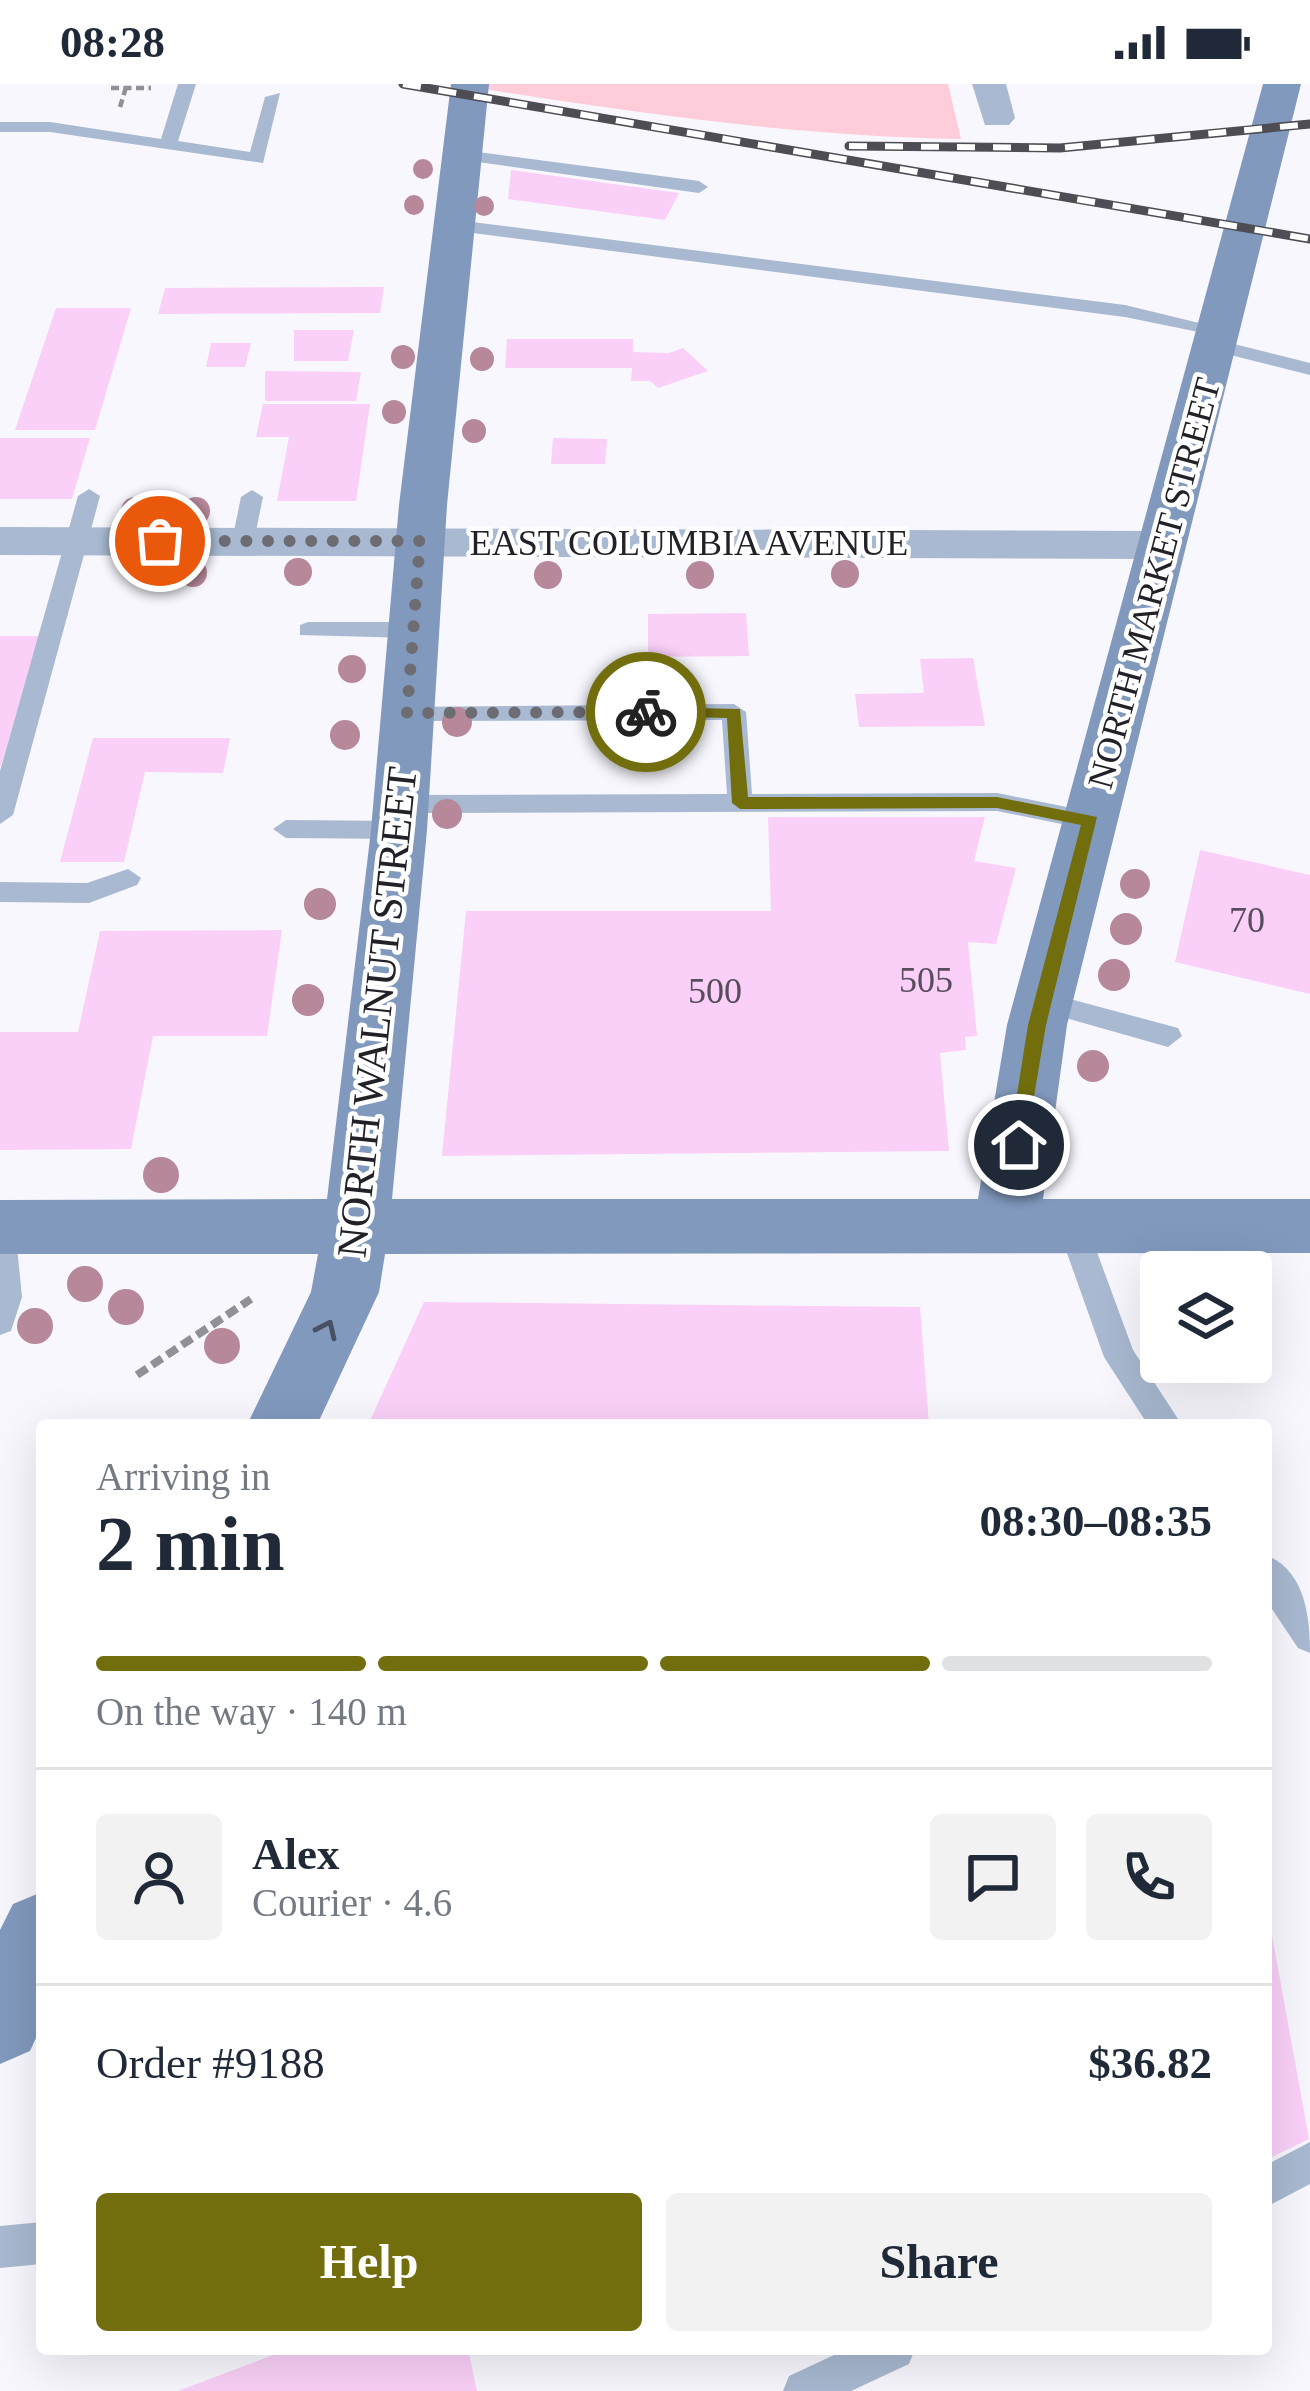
<!DOCTYPE html>
<html lang="en">
<head>
<meta charset="utf-8">
<style>
  :root { --surface:#fff; --page:#f2f2f3; --text:#1f2937; --muted:#747a83; --line:#e0e1e3; --accent:#726e0e }
  body { margin:0; font-family:"Times New Roman",serif; background:var(--page); color:var(--text); height:100vh; display:flex; flex-direction:column; font-size:45px; white-space:nowrap }
  * { box-sizing:border-box; margin:0 }
  p { font-size:39px; color:var(--muted) }
  .icon { flex:none; width:66px; height:66px; fill:none; stroke:currentColor; stroke-width:2; stroke-linecap:round; stroke-linejoin:round }
  .map { position:relative; flex:1; overflow:hidden }
  .sheet { position:absolute; left:36px; top:1335px; width:1236px; height:936px; display:flex; flex-direction:column; background:var(--surface); border-radius:12px; box-shadow:0 12px 48px #0002 }
  .sheet>* { flex:none }
  .fabs { position:absolute; left:1140px; top:1167px; display:grid; gap:24px }
  .fabs a { display:grid; place-items:center; width:132px; height:132px; border-radius:12px; background:var(--surface); box-shadow:0 12px 48px #0002; font-size:60px }
  .pin { position:absolute; display:grid; place-items:center; width:102px; height:102px; color:#fff; margin:-51px; border:6px solid #fff; border-radius:50%; box-shadow:0 3px 12px #0007 }
  .courier { position:absolute; display:grid; place-items:center; width:120px; height:120px; margin:-60px; border:9px solid #726e0e; border-radius:50%; background:#fff; color:#222; box-shadow:0 3px 15px #0007 }
  .head em { font-style:normal; font-weight:600 }
  .head div { display:flex; flex-direction:column-reverse }
  .head { display:flex; align-items:center; justify-content:space-between; height:204px; padding:0 60px }
  h1 { font-size:78px; font-weight:600; line-height:90px }
  .bar { display:grid; grid-template-columns:repeat(4,1fr); gap:18px 12px; align-content:center; height:144px; padding:0 60px }
  .bar i { height:15px; border-radius:9px; background:var(--line) }
  .bar .selected { background:var(--accent) }
  .bar p { grid-column:span 4 }
  .line { display:flex; align-items:center; gap:30px; padding:0 60px; border-top:3px solid var(--line) }
  .line div { flex:1 }
  .round { display:grid; place-items:center; flex:none; width:126px; height:126px; border-radius:12px; background:var(--page) }
  .primary-button { display:flex; gap:24px; margin-top:auto; padding:24px 60px }
  .primary-button a { flex:1; height:138px; border-radius:12px; background:var(--accent); color:#fff; font-size:48px; font-weight:600; line-height:138px; text-align:center }
  .primary-button a+a { background:var(--page); color:var(--text) }
  .status { display:flex; justify-content:space-between; align-items:center; height:84px; padding:0 60px; background:var(--surface); direction:ltr }
  .status svg { height:33px; fill:currentColor }
  .map>svg:first-child { display:block }
</style>
</head>
<body>
<div class="status"><b>08:28</b><svg viewBox="0 0 49 12"><path d="M0 12V9h3v3zM5 12V6h3v6zM10 12V3h3v9zM15 12V0h3v12zM26 1h20v11H26zM47 4h2v5h-2z"/></svg></div>
<div class="map">
<svg width="1310" height="2307" viewBox="0 0 1310 2307">
  <rect width="100%" height="100%" fill="#f8f7fe"/>
  <!-- green -->
  <path fill="#ffcdd9" d="M 452,0 L 948,0 L 961,55 C 789,52 621,27 452,0 Z"/>
  <!-- building -->
  <g fill="#fad0f8">
    <polygon points="511,86 679,109 665,136 508,115"/>
    <polygon points="384,203 380,229 158,230 165,204"/>
    <polygon points="56,224 131,224 95,346 15,346"/>
    <polygon points="294,246 354,246 348,277 294,277"/>
    <polygon points="507,255 633,255 633,268 669,269 683,264 708,287 658,304 650,297 631,297 632,284 505,284"/>
    <polygon points="211,259 251,259 245,283 206,283"/>
    <polygon points="265,287 361,288 356,317 265,317"/>
    <polygon points="263,320 370,320 356,417 277,417 289,353 256,353"/>
    <polygon points="0,354 90,354 72,415 0,415"/>
    <polygon points="553,354 607,355 605,380 551,380"/>
    <polygon points="746,529 749,572 648,573 648,530"/>
    <polygon points="0,552 39,552 1,682 0,682"/>
    <polygon points="973,574 985,642 859,643 855,610 924,609 920,575"/>
    <polygon points="93,654 230,654 223,689 145,688 124,778 60,778"/>
    <polygon points="768,733 985,733 974,777 1016,784 996,860 968,858 977,952 965,953 966,966 940,969 949,1067 442,1072 466,827 771,827"/>
    <polygon points="1200,766 1310,791 1310,910 1175,878"/>
    <polygon points="282,846 267,952 153,952 131,1065 0,1066 0,948 78,948 100,847"/>
    <polygon points="424,1218 920,1223 929,1341 368,1341"/>
    <polygon points="1266,1818 1309,2055 1266,2076"/>
    <polygon points="289,2265 468,2265 477,2307 178,2307"/>
  </g>
  <g fill="none" stroke-linecap="round" stroke-linejoin="round">
    <!-- path-far1 -->
    <g stroke="#919097" stroke-width="4.5" stroke-dasharray="8 4.5" stroke-linecap="butt">
      <polyline points="111,4 151,4"/>
      <polyline points="120,23 127,0"/>
    </g>
    <!-- path -->
    <polyline stroke="#919097" stroke-width="8" stroke-dasharray="12 6" stroke-linecap="butt" points="137,1291 251,1215"/>
    <!-- lane -->
    <g fill="#a8b9d1" fill-rule="evenodd">
      <polygon points="178,0 196,0 178,57 250,68 265,13 280,9 263,79 50,48 0,48 0,38 50,38 161,55"/>
      <polygon points="463,66 699,97 708,103 699,109 457,75 457,67"/>
      <polygon points="456,136 1125,221 1228,246 1218,252 1125,233 449,146 449,138"/>
      <polygon points="1214,255 1310,279 1310,291 1207,265 1207,257"/>
      <polygon points="89,405 100,412 13,731 0,740 0,687 78,412"/>
      <polygon points="252,406 263,413 254,457 243,464 232,457 241,413"/>
      <polygon points="308,538 413,538 425,546 413,554 300,551 300,541"/>
      <polygon points="734,620 746,628 752,710 997,709 1091,728 1104,737 1091,746 997,727 400,729 387,720 400,711 727,710 722,636 407,637 398,635 398,623"/>
      <polygon points="286,736 399,737 412,746 399,755 286,754 273,745"/>
      <polygon points="128,785 141,794 137,801 89,819 0,818 0,798 87,799"/>
      <polygon points="1044,908 1178,944 1182,952 1168,963 1034,925 1030,918 1034,911"/>
      <polygon points="1072,1129 1083,1132 1087,1141 1133,1266 1182,1341 1148,1341 1104,1273 1057,1141 1061,1132"/>
      <polygon points="0,1131 11,1134 15,1143 22,1213 11,1247 0,1251"/>
      <path d="M 1266,1471 C 1305,1486 1310,1533 1310,1569 L 1298,1564 L 1266,1516 Z"/>
      <polygon points="1310,2058 1310,2100 1266,2123 1266,2081"/>
      <polygon points="42,2138 42,2180 0,2184 0,2142"/>
      <polygon points="847,2265 915,2265 909,2280 851,2307 783,2307 789,2292"/>
    </g>
    <!-- street -->
    <g fill="#a8b9d1" fill-rule="evenodd">
      <polygon points="972,0 1006,0 1015,34 1009,41 985,41"/>
      <polygon points="0,443 1163,447 1179,451 1185,461 1179,471 1163,475 0,471"/>
    </g>
    <!-- secondary -->
    <g fill="#8199bd" fill-rule="evenodd">
      <polygon points="451,0 489,0 447,421 427,746 392,1115 978,1115 1007,941 1263,0 1301,0 1067,941 1043,1115 1310,1115 1310,1169 385,1170 379,1208 317,1341 247,1341 311,1208 318,1170 0,1170 0,1116 327,1115 371,746 399,421"/>
      <polygon points="42,1808 42,1941 30,1967 0,1980 0,1846 13,1820"/>
    </g>
    <defs>
      <g id="rail">
        <polyline points="403,0 1310,155"/>
        <polyline points="849,62 1060,64 1310,40"/>
      </g>
    </defs>
    <!-- rail casing -->
    <use href="#rail" stroke="#4e4d54" stroke-width="9"/>
    <!-- rail -->
    <use href="#rail" stroke="#fff" stroke-width="6" stroke-dasharray="18" stroke-linecap="butt"/>
  </g>
  <!-- trees -->
  <g fill="#b6889a">
    <circle cx="423" cy="85" r="10"/>
    <circle cx="414" cy="121" r="10"/>
    <circle cx="484" cy="122" r="10"/>
    <circle cx="403" cy="273" r="12"/>
    <circle cx="482" cy="275" r="12"/>
    <circle cx="394" cy="328" r="12"/>
    <circle cx="474" cy="347" r="12"/>
    <circle cx="135" cy="427" r="14"/>
    <circle cx="196" cy="427" r="14"/>
    <circle cx="298" cy="488" r="14"/>
    <circle cx="193" cy="489" r="14"/>
    <circle cx="845" cy="490" r="14"/>
    <circle cx="548" cy="491" r="14"/>
    <circle cx="700" cy="491" r="14"/>
    <circle cx="352" cy="585" r="14"/>
    <circle cx="457" cy="638" r="15"/>
    <circle cx="345" cy="651" r="15"/>
    <circle cx="447" cy="730" r="15"/>
    <circle cx="1135" cy="800" r="15"/>
    <circle cx="320" cy="820" r="16"/>
    <circle cx="1126" cy="845" r="16"/>
    <circle cx="1114" cy="891" r="16"/>
    <circle cx="308" cy="916" r="16"/>
    <circle cx="1093" cy="982" r="16"/>
    <circle cx="161" cy="1091" r="18"/>
    <circle cx="85" cy="1200" r="18"/>
    <circle cx="126" cy="1223" r="18"/>
    <circle cx="35" cy="1242" r="18"/>
    <circle cx="222" cy="1262" r="18"/>
  </g>
  <!-- one-way arrows -->
  <defs><path id="oneway-chevron" d="M-2-3.5L2.5 0L-2 3.5" fill="none" stroke-width="1.6" stroke-linecap="round" stroke-linejoin="round" transform="scale(3)"/></defs>
  <use stroke="#485164" href="#oneway-chevron" transform="translate(327 1245) rotate(-65)"/>
  <!-- route -->
  <polygon fill="#726e0e" points="646,623 740,625 748,713 997,713 1097,733 1046,941 1025,1066 1019,1069 1009,1061 1028,941 1081,741 997,724 740,725 732,719 727,634 641,632 638,628"/>
  <g fill="none" stroke-linecap="round" stroke-linejoin="round">
    <!-- done -->
    <polyline stroke="#6d6c73" stroke-width="12" stroke-dasharray="0 21.6" points="160,457 420,457 407,629 646,628"/>
  </g>
  <g text-anchor="middle" stroke-width="9" stroke-linejoin="round" paint-order="stroke">
    <!-- far-street labels -->
    <g font-size="36" fill="#222128" stroke="#fff">
      <text x="689" y="471">EAST COLUMBIA AVENUE</text>
      <text transform="translate(1153 499) rotate(-75)" y="13">NORTH MARKET STREET</text>
    </g>
    <!-- number labels -->
    <g font-size="36" fill="#584d5c">
      <text x="1247" y="848">70</text>
      <text x="926" y="908">505</text>
      <text x="715" y="919">500</text>
    </g>
    <!-- street labels -->
    <g font-size="42" fill="#222128" stroke="#fff">
      <text transform="translate(376 928) rotate(-84)" y="15">NORTH WALNUT STREET</text>
    </g>
  </g>
</svg>
<div class="fabs">
<a><svg class="icon" aria-label="layers" viewBox="0 0 24 24"><path d="M12 4l9 5-9 5-9-5zM3 14l9 5 9-5"/></svg></a>
</div>
<div class="pin" style="left:160px;top:457px;background:#ea580c"><svg class="icon" aria-label="bag" viewBox="0 0 24 24"><path d="M5 8h14l-1 12H6zM9 8a3 3 0 0 1 6 0"/></svg></div>
<div class="pin" style="left:1019px;top:1061px;background:#1f2937"><svg class="icon" aria-label="home" viewBox="0 0 24 24"><path d="M3 11l9-7 9 7M6 9v11h12V9"/></svg></div>
<div class="courier" style="left:646px;top:628px"><svg class="icon" aria-label="bike" viewBox="0 0 24 24"><circle cx="6" cy="16" r="4"/><circle cx="18" cy="16" r="4"/><path d="M6 16l4-8h5l3 8M10 8l3 8H6M13 5h3"/></svg></div>
<section class="sheet">
<div class="head"><div><h1>2 min</h1><p>Arriving in</p></div><em>08:30–08:35</em></div>
<div class="bar"><i class="selected"></i><i class="selected"></i><i class="selected"></i><i></i><p>On the way · 140 m</p></div>
<div class="line" style="height:216px"><a class="round"><svg class="icon" aria-label="person" viewBox="0 0 24 24"><circle cx="12" cy="8" r="4"/><path d="M4 21q1-7 8-7t8 7"/></svg></a><div><b>Alex</b><p>Courier · 4.6</p></div><a class="round"><svg class="icon" aria-label="chat" viewBox="0 0 24 24"><path d="M4 5h16v11H9l-5 4z"/></svg></a><a class="round"><svg class="icon" aria-label="phone" viewBox="0 0 24 24"><path d="M5 4h4l2 5-3 2q2 4 5 5l2-3 5 2v4C11 20 4 13 5 4z"/></svg></a></div>
<div class="line" style="height:156px"><div>Order #9188</div><b>$36.82</b></div>
<div class="primary-button"><a>Help</a><a>Share</a></div>
</section>
</div>
</body>
</html>
